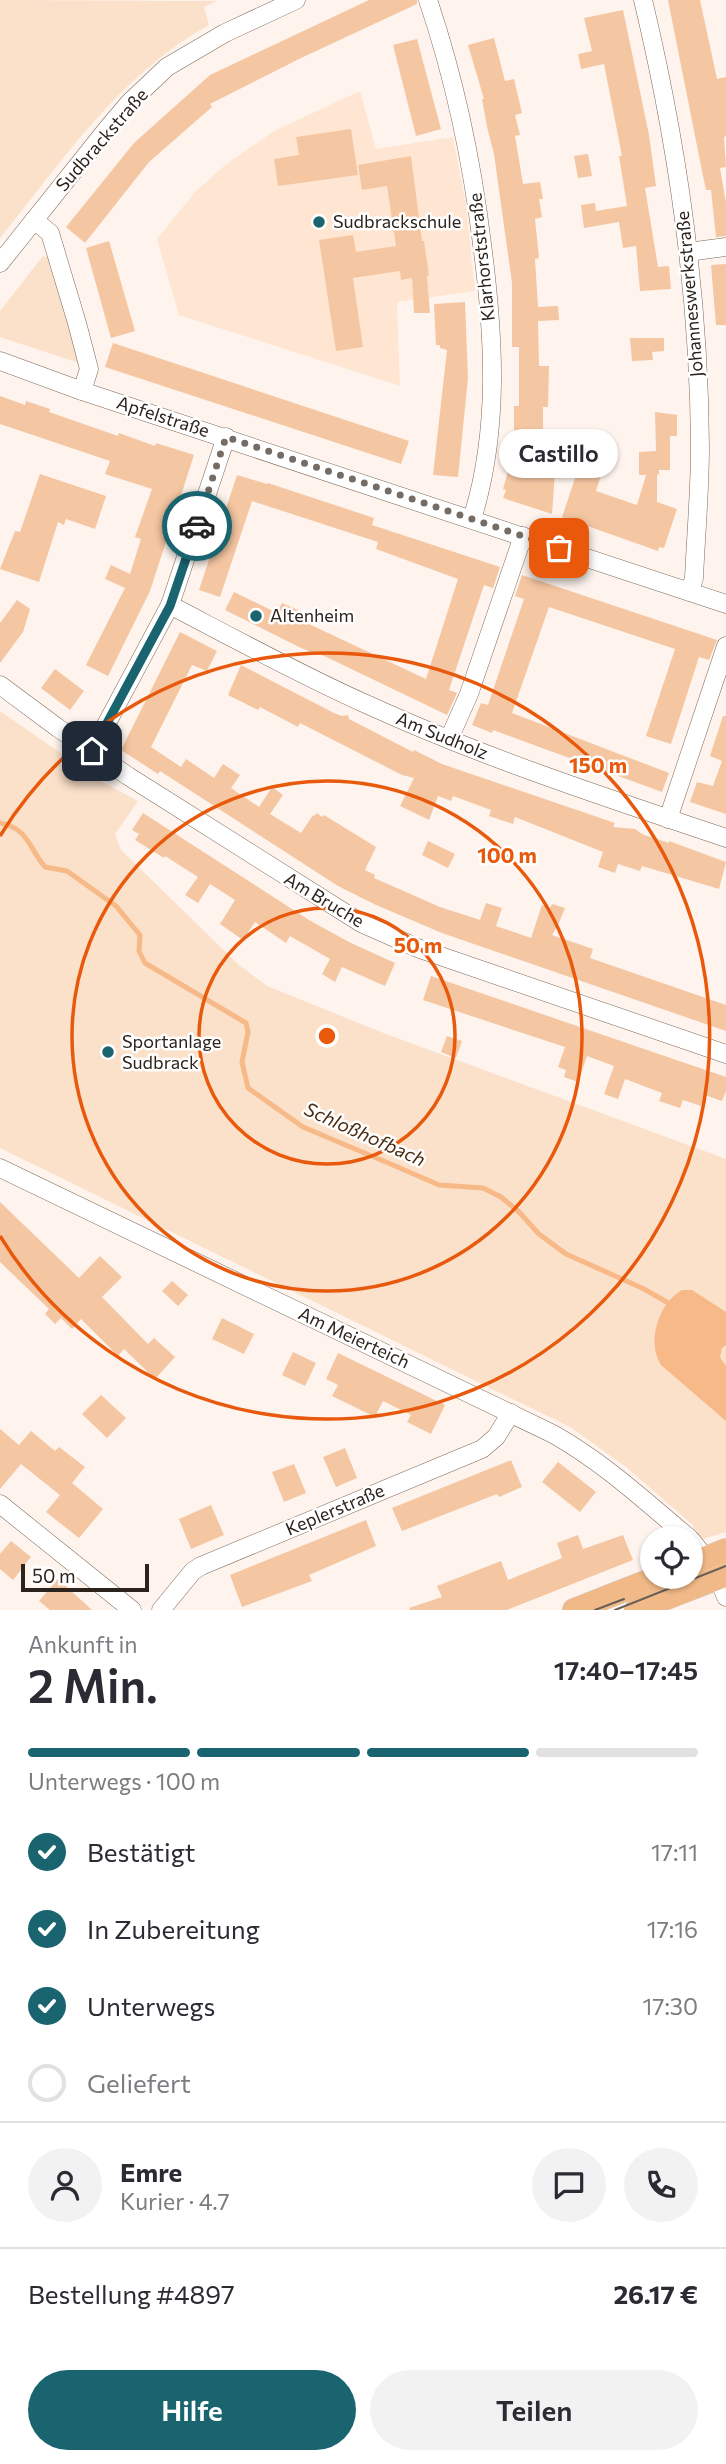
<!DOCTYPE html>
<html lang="de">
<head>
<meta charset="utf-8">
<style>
  :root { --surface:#fff; --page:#f2f2f3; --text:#2b2b33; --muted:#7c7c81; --line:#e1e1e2; --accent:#19646f }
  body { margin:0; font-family:Commissioner,sans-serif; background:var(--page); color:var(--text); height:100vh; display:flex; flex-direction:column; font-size:26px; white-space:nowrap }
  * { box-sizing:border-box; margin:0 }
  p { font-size:23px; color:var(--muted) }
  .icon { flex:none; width:38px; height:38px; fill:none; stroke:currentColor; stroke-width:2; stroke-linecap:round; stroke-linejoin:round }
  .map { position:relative; height:1610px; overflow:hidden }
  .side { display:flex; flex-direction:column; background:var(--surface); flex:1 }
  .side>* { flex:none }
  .fabs { position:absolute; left:640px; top:1526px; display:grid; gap:14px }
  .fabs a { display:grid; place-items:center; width:63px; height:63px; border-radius:50%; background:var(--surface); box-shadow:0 2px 5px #0004; font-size:35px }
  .scale { position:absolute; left:21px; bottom:18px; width:128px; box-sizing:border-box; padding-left:7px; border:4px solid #2b231c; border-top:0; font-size:19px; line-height:24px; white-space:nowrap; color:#2b231c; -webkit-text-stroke:5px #fff; paint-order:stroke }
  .pin { position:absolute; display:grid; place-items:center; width:60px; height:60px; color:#fff; margin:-30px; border-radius:14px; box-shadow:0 4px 10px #0006 }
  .courier { position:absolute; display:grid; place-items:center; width:70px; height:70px; margin:-35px; border:5px solid #19646f; border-radius:50%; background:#fff; color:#222; box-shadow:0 2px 9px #0007 }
  .bubble { position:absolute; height:49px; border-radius:24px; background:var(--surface); box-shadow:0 2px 5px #0004; font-size:23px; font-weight:600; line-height:49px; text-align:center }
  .overview em { font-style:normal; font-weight:600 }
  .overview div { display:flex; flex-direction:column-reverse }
  .overview { display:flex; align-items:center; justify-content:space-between; height:119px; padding:0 28px }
  h1 { font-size:46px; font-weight:600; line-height:52px }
  .bar { display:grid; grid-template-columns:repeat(4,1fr); gap:10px 7px; align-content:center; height:84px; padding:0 28px }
  .bar i { height:9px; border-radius:5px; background:var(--line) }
  .bar .active { background:var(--accent) }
  .bar p { grid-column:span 4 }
  .line { display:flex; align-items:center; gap:18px; padding:0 28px; border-top:2px solid var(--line) }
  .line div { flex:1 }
  .round { display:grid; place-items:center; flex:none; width:74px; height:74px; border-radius:37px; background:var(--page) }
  ol { padding:0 28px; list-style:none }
  li { display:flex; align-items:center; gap:21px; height:77px }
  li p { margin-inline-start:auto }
  li .icon { padding:7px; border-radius:50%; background:var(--accent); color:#fff; stroke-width:4 }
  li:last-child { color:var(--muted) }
  li i { width:38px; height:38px; border:4px solid var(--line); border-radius:50% }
  .primary-button { display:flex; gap:14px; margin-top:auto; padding:14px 28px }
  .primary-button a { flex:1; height:80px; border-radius:42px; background:var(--accent); color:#fff; font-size:28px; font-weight:600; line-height:80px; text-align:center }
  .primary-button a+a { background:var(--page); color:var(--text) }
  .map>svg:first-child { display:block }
</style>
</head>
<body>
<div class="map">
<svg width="726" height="1610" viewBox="0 0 726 1610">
  <rect width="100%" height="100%" fill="#fef4ed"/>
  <!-- built -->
  <polygon fill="#ffe6d3" points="360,91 376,149 453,137 466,205 475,291 397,302 400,386 179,315 157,239 195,192 224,166 274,131"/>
  <!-- green -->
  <g fill="#fbe0ca">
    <path d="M 0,0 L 217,1 L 204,7 L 209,25 C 119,75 63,160 0,238 Z"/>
    <polygon points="43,256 52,259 79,363 0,337 0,311"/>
    <polygon points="0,711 104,783 138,801 115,834 121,850 239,965 267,986 386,1034 726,1159 726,1532 703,1539 692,1530 694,1526 626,1467 570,1427 0,1148"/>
  </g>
  <!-- water -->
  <path fill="#f6b987" d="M 682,1290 L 692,1290 L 726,1312 L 726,1345 L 722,1348 L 720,1357 L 726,1366 L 726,1421 L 661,1365 C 646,1341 659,1303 682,1290 Z"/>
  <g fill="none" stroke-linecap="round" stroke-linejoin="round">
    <!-- stream -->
    <path stroke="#f6b987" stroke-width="5" d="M 0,823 C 28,828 29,848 45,867 L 67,871 L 116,906 L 140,935 L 139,951 L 145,963 L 246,1023 L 248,1032 L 242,1062 L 248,1088 L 303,1127 L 393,1165 L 439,1185 L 483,1188 L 501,1197 L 518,1211 L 539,1234 L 566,1254 L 642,1288 L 672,1305"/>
  </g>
  <!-- building -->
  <g fill="#f5c6a2">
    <polygon points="369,0 417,0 417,4 301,58 210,104 212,107 149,162 85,243 66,227 134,143 210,75"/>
    <polygon points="668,0 700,0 717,79 726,77 726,136 724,137 726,167 720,168 726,203 726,236 716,237 711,190 706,190 702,171"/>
    <polygon points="623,10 649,135 656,186 645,188 658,267 669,266 671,289 640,291 636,246 623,248 619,222 584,228 581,205 595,203 596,211 627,206 619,156 622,156 604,64 581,69 578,54 592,51 584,18"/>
    <polygon points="494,38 505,81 514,79 522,113 515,115 520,135 515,136 523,184 540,182 543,199 539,199 542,217 535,219 539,258 535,259 538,307 558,306 559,320 538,321 539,366 549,366 548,407 543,407 543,444 557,444 552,514 503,498 506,490 503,489 509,468 509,449 514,449 514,406 519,406 519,347 512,347 512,283 494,154 487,127 482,99 484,99 468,45"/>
    <polygon points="417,39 441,129 416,136 393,45"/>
    <polygon points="351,129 358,175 278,186 274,159 299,155 296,137"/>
    <polygon points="588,154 592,176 578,178 574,156"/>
    <polygon points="411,156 422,241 424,241 429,275 427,276 430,313 414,313 412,278 401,280 400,271 353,278 363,347 336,351 319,240 353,235 356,252 396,246 387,186 362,190 358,165"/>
    <polygon points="109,241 135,331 111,338 86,248"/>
    <polygon points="726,264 726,325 716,325 711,265"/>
    <polygon points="465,302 468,378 458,477 433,475 447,350 440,348 440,345 436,345 434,304"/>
    <polygon points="630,338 664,338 664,351 652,352 653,360 632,361"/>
    <polygon points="113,343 409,441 401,464 105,367"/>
    <polygon points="0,396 25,405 26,401 50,409 49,412 118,436 119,433 155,446 156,443 194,455 150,591 108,676 86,665 125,588 105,579 111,565 130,574 141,539 135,537 152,489 105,474 110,461 0,424"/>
    <polygon points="655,412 677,415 677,436 670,436 670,470 659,470 659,474 657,475 657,502 677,509 664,548 659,547 658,551 562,517 582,458 597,463 593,473 601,475 596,491 637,505 646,475 639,475 639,452 656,451"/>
    <polygon points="40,474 106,496 95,529 66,519 64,525 58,522 39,582 0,569 15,531 20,532"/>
    <polygon points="237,475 267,484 268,483 374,518 372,525 500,567 493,588 484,585 449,690 457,693 447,715 318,653 317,655 299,647 225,610 234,592 277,613 282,603 298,610 294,617 426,679 458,579 376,549 378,542 252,501 220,597 199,590"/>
    <polygon points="522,575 717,640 709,660 699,657 671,744 646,736 675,649 549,607 512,713 669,773 662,792 493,730 492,733 472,725 481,703 488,705 524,599 515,596"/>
    <polygon points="17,600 30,609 23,632 0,663 0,623"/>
    <polygon points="180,632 217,651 207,671 192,665 151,747 181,767 186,759 214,778 223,764 240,775 231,788 259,807 272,787 283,795 270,814 301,833 313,815 314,816 317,813 322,817 324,815 376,847 365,870 375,875 374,878 440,907 480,920 486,903 502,908 496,926 531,938 542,905 550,908 552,904 565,908 559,923 552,935 593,949 590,958 726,1005 726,1031 442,933 376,905 338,886 160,771 158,774 121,750"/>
    <polygon points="241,665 334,713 342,716 348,715 349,719 413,752 414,750 442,764 615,823 613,827 635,829 644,835 669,843 669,841 726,862 719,889 642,866 640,871 618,864 615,873 598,867 603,852 515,817 513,824 489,816 491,810 453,796 451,801 438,796 429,820 400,806 414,778 402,775 300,723 298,727 260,707 258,710 228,695"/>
    <polygon points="55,669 84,691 70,710 41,688"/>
    <polygon points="723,716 726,716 726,814 690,802 697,782 713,786 722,761 710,756"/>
    <polygon points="143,813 309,920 349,942 395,963 385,986 342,967 335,982 322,974 330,959 290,936 286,943 255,922 243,940 220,924 235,900 210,884 198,903 185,895 198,877 165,856 164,858 135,840 139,834 132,830"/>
    <polygon points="428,841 455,854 448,868 422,855"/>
    <polygon points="431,976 726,1077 726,1091 722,1101 705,1095 701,1106 683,1100 680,1108 659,1101 662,1093 625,1079 618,1099 604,1094 614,1066 587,1056 578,1082 564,1077 566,1070 558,1067 565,1047 423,1000"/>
    <polygon points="447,1036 462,1041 456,1058 441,1052"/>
    <polygon points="0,1202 79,1278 100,1256 122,1277 102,1297 148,1344 154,1338 175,1357 155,1379 124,1349 118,1356 81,1319 72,1329 61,1318 55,1324 45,1314 49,1309 0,1262"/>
    <polygon points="172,1281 188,1295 178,1306 162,1291"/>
    <polygon points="222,1318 254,1334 244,1354 212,1339"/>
    <polygon points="293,1352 316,1363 305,1386 282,1375"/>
    <polygon points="338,1353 445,1405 431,1434 407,1422 411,1415 383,1401 375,1417 332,1396 338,1385 326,1379"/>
    <polygon points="101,1395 126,1418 107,1438 82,1414"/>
    <polygon points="0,1429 19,1445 31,1431 55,1451 59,1447 85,1467 72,1483 103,1509 79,1538 46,1512 60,1495 21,1464 0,1489"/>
    <polygon points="345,1448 357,1478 336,1487 323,1457"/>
    <polygon points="511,1460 522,1487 499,1497 497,1494 402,1531 392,1508"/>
    <polygon points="558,1462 596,1492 580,1512 542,1482"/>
    <polygon points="294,1464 306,1493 284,1502 272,1472"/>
    <polygon points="211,1505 224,1535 191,1549 179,1519"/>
    <polygon points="366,1520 376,1546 309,1575 312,1581 242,1607 230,1575"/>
    <polygon points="578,1535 583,1549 623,1535 633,1560 507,1610 410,1610 409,1608 442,1597 437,1586 501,1561 508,1580 562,1558 557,1543"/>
    <polygon points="11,1541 31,1557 13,1580 0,1569 0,1554"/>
    <polygon points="58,1579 92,1610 50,1610 39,1601"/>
  </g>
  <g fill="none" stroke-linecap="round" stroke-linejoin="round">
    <defs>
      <g id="minor">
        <path d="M 428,0 C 455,80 472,161 482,244 C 494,335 500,430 472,519"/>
        <path d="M 643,0 C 678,146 699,296 700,446 C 700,490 696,534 694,578 L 690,592"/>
        <polyline points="34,220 50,233 77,323 89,369 82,391"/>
        <polyline points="688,252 726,247"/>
        <polyline points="0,263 107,129 129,103 167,67 225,33 296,0"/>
        <polyline points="0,361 82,391 726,604"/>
        <path d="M 170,605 C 235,639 299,674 366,704 C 482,757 604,797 726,838"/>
        <polyline points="0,685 58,728 128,776 361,923 420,949 726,1054"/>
        <polyline points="449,739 469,694 523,536"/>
        <polyline points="92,751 170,605 226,437"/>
        <polyline points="668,819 726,646"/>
        <path d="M 0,1168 L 553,1434 C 603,1462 645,1501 689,1538"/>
        <polyline points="0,1504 132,1610"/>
        <polyline points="691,1540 715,1570 726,1597"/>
        <polyline points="161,1610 193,1571 201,1566 482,1449 496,1437 511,1413"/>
      </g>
      <g id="major">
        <polyline points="691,1564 726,1550"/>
        <polyline points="574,1610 658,1577"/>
        <polyline points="636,1610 726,1575"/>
      </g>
    </defs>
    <!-- minor casing -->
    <use href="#minor" stroke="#7e6959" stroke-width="19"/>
    <!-- major casing -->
    <use href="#major" stroke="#d5d3d2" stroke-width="24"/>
    <!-- minor -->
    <use href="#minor" stroke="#fff" stroke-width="18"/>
    <!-- major -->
    <use href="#major" stroke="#f0b987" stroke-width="23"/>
    <!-- tram -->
    <g stroke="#665e57" stroke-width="2">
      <polyline points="595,1610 624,1599"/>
      <polyline points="615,1610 726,1566"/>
    </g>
  </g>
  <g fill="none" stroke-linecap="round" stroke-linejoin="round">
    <!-- done -->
    <polyline stroke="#756c65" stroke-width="7" stroke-dasharray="0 12.6" points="197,526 226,437 559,548"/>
    <!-- route -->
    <polyline stroke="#19646f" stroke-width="9" points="92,751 170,606 197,526"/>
  </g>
  <!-- distance rings -->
  <g fill="none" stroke="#e8590c" stroke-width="3.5">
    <circle cx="327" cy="1036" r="128"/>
    <circle cx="327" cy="1036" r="255"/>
    <path d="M0 836A383 383 0 1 1 0 1236"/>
  </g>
  <!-- markers -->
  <g fill="#19646f" stroke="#fff" stroke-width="2.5">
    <circle cx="319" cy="222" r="7"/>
    <circle cx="256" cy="616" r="7"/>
    <circle cx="108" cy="1052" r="7"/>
  </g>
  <g text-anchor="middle" stroke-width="5" stroke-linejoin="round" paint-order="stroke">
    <!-- street labels -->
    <g font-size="18" fill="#2b231c" stroke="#fff">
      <text transform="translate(102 140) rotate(-49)" y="6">Sudbrackstraße</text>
      <text transform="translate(482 257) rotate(-96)" y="6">Klarhorststraße</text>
      <text transform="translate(690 294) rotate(-95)" y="6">Johanneswerkstraße</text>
      <text transform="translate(163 417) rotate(18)" y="6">Apfelstraße</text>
      <text transform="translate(442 736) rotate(22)" y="6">Am Sudholz</text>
      <text transform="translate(324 900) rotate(31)" y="6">Am Bruche</text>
      <text transform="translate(354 1338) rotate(25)" y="6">Am Meierteich</text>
      <text transform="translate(335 1510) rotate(-23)" y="6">Keplerstraße</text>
    </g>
    <!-- poi labels -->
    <g font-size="18" fill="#2b231c" stroke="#fff" text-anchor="start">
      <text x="333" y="228">Sudbrackschule</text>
      <text x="270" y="622">Altenheim</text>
      <text x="122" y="1048">Sportanlage<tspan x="122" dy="21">Sudbrack</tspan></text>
    </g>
    <!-- water labels -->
    <g font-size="19" font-style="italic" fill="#4a2b10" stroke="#fff">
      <text transform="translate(365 1134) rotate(24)" y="7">Schloßhofbach</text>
    </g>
  </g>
  <circle cx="327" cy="1036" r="10" fill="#e8590c" stroke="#fff" stroke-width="3.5"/>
  <g font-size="21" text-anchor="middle" font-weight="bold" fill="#e8590c" stroke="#fff" stroke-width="5" stroke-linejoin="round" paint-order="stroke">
    <text x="598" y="773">150 m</text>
    <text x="507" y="863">100 m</text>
    <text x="418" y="953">50 m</text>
  </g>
</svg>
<div class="fabs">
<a><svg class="icon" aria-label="locate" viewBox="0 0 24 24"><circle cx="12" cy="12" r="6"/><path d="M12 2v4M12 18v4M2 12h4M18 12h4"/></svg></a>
</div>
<div class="scale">50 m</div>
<div class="pin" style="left:559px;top:548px;background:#ea580c"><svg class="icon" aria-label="bag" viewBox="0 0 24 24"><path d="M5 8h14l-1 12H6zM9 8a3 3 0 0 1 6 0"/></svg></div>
<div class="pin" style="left:92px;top:751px;background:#1f2937"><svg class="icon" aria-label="home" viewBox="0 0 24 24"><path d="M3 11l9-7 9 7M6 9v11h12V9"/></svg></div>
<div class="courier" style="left:197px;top:526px"><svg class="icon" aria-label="car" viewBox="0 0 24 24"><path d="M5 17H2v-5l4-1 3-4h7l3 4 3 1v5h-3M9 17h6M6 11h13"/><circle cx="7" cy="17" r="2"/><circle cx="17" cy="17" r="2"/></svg></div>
<div class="bubble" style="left:499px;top:429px;width:119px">Castillo</div>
</div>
<section class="side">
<div class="overview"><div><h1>2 Min.</h1><p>Ankunft in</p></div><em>17:40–17:45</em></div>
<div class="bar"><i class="active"></i><i class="active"></i><i class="active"></i><i></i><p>Unterwegs · 100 m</p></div>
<ol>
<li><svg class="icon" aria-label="check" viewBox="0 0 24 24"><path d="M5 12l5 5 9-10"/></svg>Bestätigt<p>17:11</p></li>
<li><svg class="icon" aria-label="check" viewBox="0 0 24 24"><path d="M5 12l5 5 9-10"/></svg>In Zubereitung<p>17:16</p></li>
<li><svg class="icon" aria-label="check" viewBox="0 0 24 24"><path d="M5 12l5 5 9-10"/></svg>Unterwegs<p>17:30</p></li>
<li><i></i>Geliefert</li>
</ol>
<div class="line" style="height:126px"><a class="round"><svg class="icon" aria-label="person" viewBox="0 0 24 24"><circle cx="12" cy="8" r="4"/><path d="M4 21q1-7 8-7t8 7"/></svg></a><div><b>Emre</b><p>Kurier · 4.7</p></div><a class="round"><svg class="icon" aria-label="chat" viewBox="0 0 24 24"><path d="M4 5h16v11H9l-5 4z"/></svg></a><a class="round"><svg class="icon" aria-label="phone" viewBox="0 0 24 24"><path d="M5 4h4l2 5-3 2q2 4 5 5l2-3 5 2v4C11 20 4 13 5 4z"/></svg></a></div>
<div class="line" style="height:91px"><div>Bestellung #4897</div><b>26.17 €</b></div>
<div class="primary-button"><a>Hilfe</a><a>Teilen</a></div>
</section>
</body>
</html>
